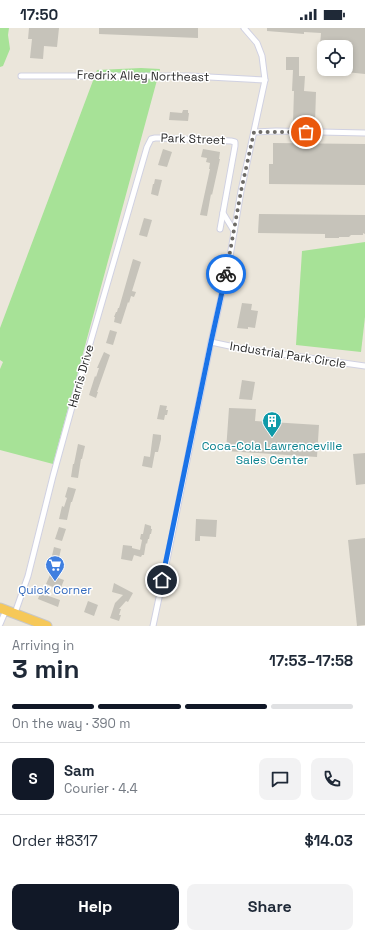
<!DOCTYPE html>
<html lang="en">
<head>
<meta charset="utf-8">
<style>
  :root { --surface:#fff; --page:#f2f2f3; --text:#1f2937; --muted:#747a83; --line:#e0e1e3; --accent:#111827 }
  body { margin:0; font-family:"Space Grotesk",sans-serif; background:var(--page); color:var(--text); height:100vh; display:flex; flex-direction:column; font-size:15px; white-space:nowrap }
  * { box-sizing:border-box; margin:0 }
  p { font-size:13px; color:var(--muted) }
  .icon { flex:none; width:22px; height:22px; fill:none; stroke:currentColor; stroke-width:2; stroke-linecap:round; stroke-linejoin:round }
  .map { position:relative; height:598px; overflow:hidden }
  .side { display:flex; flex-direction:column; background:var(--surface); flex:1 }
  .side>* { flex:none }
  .tools { position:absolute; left:317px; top:12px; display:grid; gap:8px }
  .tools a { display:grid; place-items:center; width:36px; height:36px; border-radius:8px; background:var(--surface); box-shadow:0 2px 6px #0003; font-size:20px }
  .pin { position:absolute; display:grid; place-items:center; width:34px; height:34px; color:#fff; margin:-17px; border:2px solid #fff; border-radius:50%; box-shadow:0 1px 4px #0007 }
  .courier { position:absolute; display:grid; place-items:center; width:40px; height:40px; margin:-20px; border:3px solid #1a73e8; border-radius:50%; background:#fff; color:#222; box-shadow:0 1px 5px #0007 }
  .summary em { font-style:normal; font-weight:700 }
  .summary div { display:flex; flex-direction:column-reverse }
  .summary { display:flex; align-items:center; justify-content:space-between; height:68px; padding:0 12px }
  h1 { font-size:26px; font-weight:700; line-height:30px }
  .bar { display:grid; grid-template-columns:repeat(4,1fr); gap:6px 4px; align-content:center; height:48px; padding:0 12px }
  .bar i { height:5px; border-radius:3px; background:var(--line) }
  .bar .active { background:var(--accent) }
  .bar p { grid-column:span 4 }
  .line { display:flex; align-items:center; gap:10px; padding:0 12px; border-top:1px solid var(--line) }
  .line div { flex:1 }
  .round { display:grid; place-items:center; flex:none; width:42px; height:42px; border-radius:8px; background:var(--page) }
  .button { display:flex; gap:8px; margin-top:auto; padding:8px 12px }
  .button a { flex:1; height:46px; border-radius:8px; background:var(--accent); color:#fff; font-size:16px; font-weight:700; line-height:46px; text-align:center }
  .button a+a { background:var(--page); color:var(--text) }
  .status { display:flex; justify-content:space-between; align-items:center; height:28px; padding:0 20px; background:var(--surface); direction:ltr }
  .status svg { height:11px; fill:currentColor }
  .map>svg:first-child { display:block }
</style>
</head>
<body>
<div class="status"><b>17:50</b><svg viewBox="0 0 49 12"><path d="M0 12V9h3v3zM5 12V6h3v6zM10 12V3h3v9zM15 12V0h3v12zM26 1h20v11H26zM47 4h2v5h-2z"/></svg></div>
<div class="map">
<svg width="365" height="598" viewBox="0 0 365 598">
  <rect width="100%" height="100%" fill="#ebe6db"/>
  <!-- green -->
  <g fill="#a7e297">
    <polygon points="0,0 9,0 8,7 10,21 3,38 0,39"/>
    <polygon points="141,40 160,41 53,436 0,422 0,341 3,334 0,332 0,300 97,42"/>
    <polygon points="365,214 365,289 361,324 296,317 302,223"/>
  </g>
  <!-- building -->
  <g fill="#c6c3ba">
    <polygon points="29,0 59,0 57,19 44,18 43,31 30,30 32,11 28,11"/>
    <polygon points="99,0 198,0 198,10 99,6"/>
    <polygon points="267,0 365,0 365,46 346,44 346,19 324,19 324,42 318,42 321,5 304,4 304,6 267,3"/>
    <polygon points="286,29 299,29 299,48 305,48 304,63 316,64 315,96 293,95 294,63 292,63 293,42 286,42"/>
    <polygon points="183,82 188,82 188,85 189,85 188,93 169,92 170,84 182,85"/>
    <polygon points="273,115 365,116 365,157 269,156 269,136 273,136"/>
    <polygon points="163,121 172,124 167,139 158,137"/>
    <polygon points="203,121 220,124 219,131 220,131 212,167 211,166 207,188 200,187 210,141 209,141 210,135 206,134 207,130 201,129"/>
    <polygon points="155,151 162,152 158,168 151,166 153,156 154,156"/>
    <polygon points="259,186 365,187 365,206 363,205 363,207 351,207 349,209 339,209 339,210 325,210 325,206 258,205"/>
    <polygon points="144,190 152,192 147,209 139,207"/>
    <polygon points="133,231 141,234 132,263 136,264 134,269 131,268 129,275 128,274 121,296 114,294 115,289 114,289 116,284 117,284 118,280 119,280"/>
    <polygon points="242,275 252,276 251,282 258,283 255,300 248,299 248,301 237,300"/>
    <polygon points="110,302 117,304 113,317 106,315"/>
    <polygon points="104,324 110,327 97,364 98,364 96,370 89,367 95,348 96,349 99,340 97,340"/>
    <polygon points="242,352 255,354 252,372 239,371"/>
    <polygon points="160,377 167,378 166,382 168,382 167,387 165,387 164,392 157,391"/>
    <polygon points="229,380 256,381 255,393 319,397 317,429 226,423"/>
    <polygon points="153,406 161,407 161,411 158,424 155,424 152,440 142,438 144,428 150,429"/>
    <polygon points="78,416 85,418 82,431 81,431 78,450 71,449 73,436 74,436"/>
    <polygon points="365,425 365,456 356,457 353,426"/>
    <polygon points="68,459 76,461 72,474 71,474 67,492 59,491 62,478 64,479 67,470 65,469"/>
    <polygon points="196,491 217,492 216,509 200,508 200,513 195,513"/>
    <polygon points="145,496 151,498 151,501 152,501 151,506 150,506 149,511 148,511 147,516 146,515 144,527 142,527 141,529 134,527 132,533 121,531 123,517 132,518 132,520 140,522 142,512 140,511 141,506 143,506"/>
    <polygon points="59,499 66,501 62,513 55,511"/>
    <polygon points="365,510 365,597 357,598 348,512"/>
    <polygon points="54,519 61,521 58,534 51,532"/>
    <polygon points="50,547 64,552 60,562 46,556"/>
    <polygon points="114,555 133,565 128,574 126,573 119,581 121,581 119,587 121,587 119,593 110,590 115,575 123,567 112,564"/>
    <polygon points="40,565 60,572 58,579 38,571"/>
    <polygon points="88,573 98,577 94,588 84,584"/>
  </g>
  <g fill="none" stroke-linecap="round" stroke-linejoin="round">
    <defs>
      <g id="minor">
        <polyline points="21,48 190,48 265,52"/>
        <polyline points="254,104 276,103 365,105"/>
        <polyline points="223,185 234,203"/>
        <polyline points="211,314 239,320 365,338"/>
        <polyline points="15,585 28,548 53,448 78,357 147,119 151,111 155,110 159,110 231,113 235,114 235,118 220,201"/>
        <polyline points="0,596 6,582"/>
        <polyline points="153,598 168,527 211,314 229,234 241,163 265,52 262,28 257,15 244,0"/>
      </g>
      <polyline id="trunk" points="0,580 47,598"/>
    </defs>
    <!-- minor casing -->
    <use href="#minor" stroke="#d0d1e2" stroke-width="7"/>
    <!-- trunk casing -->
    <use href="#trunk" stroke="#c7c7c7" stroke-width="11"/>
    <!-- minor -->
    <use href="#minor" stroke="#fff" stroke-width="5"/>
    <!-- trunk -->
    <use href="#trunk" stroke="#f6c858" stroke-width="9"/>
  </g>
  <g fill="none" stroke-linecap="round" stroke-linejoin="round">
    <!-- done -->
    <polyline stroke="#6d6b67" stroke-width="4" stroke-dasharray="0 7.2" points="226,246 241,163 254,104 306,104"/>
    <!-- route -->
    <polyline stroke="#1a73e8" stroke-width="5" points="162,552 211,314 226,246"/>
  </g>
  <!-- icons -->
  <defs>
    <symbol id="building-pin" viewBox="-11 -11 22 30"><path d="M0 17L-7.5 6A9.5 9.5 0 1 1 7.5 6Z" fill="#0f9aa8" stroke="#fff"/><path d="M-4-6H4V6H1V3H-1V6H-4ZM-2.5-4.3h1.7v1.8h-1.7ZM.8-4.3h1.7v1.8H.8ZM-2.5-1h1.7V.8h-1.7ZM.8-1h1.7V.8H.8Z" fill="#fff"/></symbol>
    <symbol id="supermarket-pin" viewBox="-11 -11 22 30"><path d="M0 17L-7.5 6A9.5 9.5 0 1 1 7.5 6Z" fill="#3f7fe0" stroke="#fff"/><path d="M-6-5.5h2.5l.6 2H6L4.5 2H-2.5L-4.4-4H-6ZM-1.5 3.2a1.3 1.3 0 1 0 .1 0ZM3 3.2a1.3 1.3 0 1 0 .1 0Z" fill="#fff"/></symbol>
  </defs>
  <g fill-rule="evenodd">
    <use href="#building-pin" x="261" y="382" width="22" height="30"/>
    <use href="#supermarket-pin" x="44" y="526" width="22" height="30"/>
  </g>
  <g text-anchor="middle" stroke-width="3" stroke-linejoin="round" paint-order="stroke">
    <!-- street labels -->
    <g font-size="12" fill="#292929" stroke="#fff">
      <text transform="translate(143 48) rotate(1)" y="4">Fredrix Alley Northeast</text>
      <text transform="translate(193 111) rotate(2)" y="4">Park Street</text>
      <text transform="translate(288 327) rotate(9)" y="4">Industrial Park Circle</text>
      <text transform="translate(81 348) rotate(-74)" y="4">Harris Drive</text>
    </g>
    <!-- culture labels -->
    <g font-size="12" fill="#0d838f" stroke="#fff">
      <text x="272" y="422">Coca-Cola Lawrenceville<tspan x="272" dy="14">Sales Center</tspan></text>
    </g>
    <!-- shop labels -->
    <g font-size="12" fill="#366cbe" stroke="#fff">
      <text x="55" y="566">Quick Corner</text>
    </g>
  </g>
</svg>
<div class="tools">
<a><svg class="icon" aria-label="locate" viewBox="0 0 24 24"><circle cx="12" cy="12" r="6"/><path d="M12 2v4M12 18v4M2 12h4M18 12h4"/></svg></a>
</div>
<div class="pin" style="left:306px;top:104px;background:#ea580c"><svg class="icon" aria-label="bag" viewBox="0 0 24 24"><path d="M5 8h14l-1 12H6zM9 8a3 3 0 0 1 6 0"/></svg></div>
<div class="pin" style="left:162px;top:552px;background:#1f2937"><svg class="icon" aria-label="home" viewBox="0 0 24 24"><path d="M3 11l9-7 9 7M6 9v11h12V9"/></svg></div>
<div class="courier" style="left:226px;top:246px"><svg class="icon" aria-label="bike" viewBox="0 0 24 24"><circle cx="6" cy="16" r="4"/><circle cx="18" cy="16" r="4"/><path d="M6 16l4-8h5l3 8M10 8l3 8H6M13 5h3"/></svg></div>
</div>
<section class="side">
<div class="summary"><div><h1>3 min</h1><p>Arriving in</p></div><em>17:53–17:58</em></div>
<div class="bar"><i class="active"></i><i class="active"></i><i class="active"></i><i></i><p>On the way · 390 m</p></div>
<div class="line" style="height:72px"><b class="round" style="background:var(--accent);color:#fff">S</b><div><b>Sam</b><p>Courier · 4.4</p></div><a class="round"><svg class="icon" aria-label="chat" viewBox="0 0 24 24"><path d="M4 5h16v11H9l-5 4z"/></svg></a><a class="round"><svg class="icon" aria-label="phone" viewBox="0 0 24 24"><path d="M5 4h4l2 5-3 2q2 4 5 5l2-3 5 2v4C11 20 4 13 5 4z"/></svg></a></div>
<div class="line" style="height:52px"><div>Order #8317</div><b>$14.03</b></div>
<div class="button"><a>Help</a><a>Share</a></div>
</section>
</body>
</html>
